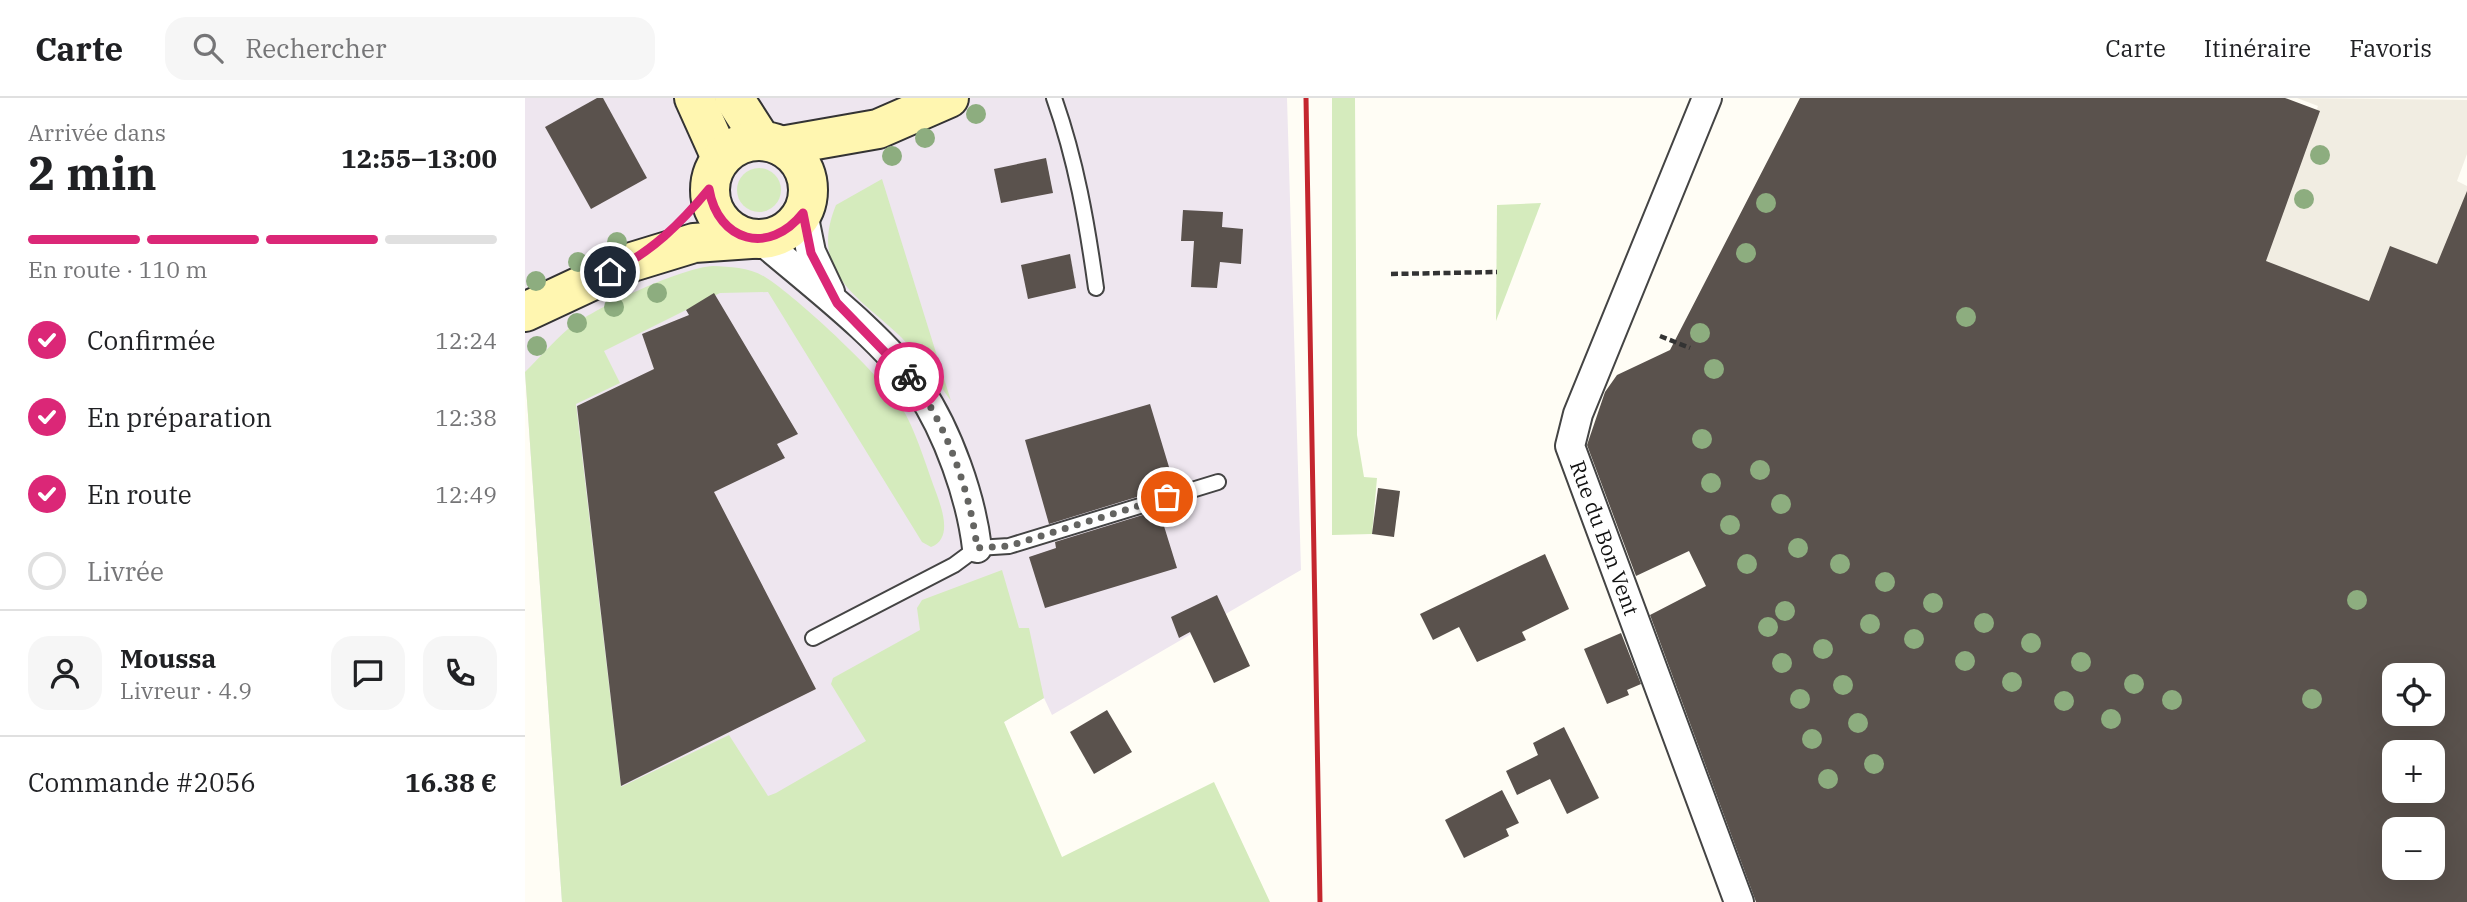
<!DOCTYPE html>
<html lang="fr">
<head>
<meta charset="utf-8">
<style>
  :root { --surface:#fff; --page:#f6f6f6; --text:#202124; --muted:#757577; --line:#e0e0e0; --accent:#db2777 }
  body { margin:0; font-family:"IBM Plex Serif",serif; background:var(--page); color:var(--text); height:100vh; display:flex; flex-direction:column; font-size:26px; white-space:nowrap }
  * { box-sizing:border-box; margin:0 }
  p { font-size:23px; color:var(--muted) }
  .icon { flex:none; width:38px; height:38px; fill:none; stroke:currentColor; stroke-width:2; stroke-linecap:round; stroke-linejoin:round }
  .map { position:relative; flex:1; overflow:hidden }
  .sheet { display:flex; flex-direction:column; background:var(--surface); width:525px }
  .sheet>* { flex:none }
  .buttons { position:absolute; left:1857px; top:565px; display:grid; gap:14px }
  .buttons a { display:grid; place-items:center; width:63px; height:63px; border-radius:14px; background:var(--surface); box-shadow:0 7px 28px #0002; font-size:35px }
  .pin { position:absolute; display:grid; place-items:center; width:60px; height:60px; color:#fff; margin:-30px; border:4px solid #fff; border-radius:50%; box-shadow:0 2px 7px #0007 }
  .courier { position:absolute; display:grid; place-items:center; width:70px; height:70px; margin:-35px; border:5px solid #db2777; border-radius:50%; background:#fff; color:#222; box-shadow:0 2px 9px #0007 }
  .headline em { font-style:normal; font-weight:700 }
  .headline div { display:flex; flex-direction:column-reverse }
  .headline { display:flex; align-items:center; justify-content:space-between; height:119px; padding:0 28px }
  h1 { font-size:46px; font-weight:700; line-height:52px }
  .bar { display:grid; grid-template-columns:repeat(4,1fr); gap:10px 7px; align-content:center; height:84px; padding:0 28px }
  .bar i { height:9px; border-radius:5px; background:var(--line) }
  .bar .active { background:var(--accent) }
  .bar p { grid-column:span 4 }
  .line { display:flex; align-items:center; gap:18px; padding:0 28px; border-top:2px solid var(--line) }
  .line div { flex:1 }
  .round { display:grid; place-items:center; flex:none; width:74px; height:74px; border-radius:21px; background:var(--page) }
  ol { padding:0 28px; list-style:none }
  li { display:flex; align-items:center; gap:21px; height:77px }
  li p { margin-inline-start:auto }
  li .icon { padding:7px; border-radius:50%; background:var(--accent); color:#fff; stroke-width:4 }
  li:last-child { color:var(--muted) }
  li i { width:38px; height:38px; border:4px solid var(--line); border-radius:50% }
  header { display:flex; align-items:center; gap:42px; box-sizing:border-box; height:98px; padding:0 35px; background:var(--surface); border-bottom:2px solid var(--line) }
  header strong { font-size:33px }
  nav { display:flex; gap:38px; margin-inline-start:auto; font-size:24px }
  .search { width:490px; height:63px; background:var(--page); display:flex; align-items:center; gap:18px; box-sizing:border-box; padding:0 24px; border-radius:21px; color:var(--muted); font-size:26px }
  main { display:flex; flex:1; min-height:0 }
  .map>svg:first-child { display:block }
</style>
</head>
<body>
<header>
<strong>Carte</strong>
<div class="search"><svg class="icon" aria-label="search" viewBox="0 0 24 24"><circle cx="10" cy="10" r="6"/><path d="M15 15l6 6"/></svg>Rechercher</div>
<nav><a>Carte</a><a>Itinéraire</a><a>Favoris</a></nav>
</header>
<main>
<section class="sheet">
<div class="headline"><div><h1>2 min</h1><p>Arrivée dans</p></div><em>12:55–13:00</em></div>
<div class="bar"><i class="active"></i><i class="active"></i><i class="active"></i><i></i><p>En route · 110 m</p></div>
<ol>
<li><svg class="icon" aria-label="check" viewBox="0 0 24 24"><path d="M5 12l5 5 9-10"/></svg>Confirmée<p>12:24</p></li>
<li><svg class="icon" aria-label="check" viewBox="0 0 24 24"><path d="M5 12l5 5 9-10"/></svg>En préparation<p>12:38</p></li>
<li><svg class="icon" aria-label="check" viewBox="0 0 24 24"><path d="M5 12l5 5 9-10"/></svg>En route<p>12:49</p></li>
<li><i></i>Livrée</li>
</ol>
<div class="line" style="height:126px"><a class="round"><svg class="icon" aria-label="person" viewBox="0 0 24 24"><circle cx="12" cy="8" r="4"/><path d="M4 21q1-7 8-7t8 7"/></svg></a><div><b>Moussa</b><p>Livreur · 4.9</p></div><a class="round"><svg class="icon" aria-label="chat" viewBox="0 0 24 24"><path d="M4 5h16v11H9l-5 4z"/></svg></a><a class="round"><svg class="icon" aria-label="phone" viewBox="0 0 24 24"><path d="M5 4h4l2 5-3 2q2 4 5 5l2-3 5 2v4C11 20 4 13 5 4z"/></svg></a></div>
<div class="line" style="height:91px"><div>Commande #2056</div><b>16.38 €</b></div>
</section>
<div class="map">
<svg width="1942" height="804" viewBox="0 0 1942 804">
  <rect width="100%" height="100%" fill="#fffdf5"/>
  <!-- industrial -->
  <polygon fill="#eee6ef" points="0,0 762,0 776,472 527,617 519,600 177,804 37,804 0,274"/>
  <!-- green -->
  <g fill="#d5ebbd">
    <polygon points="807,0 830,0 832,337 839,379 852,380 847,436 807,437"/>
    <circle cx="234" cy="92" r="22"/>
    <path d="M 357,81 L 426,303 C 410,280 395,259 376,239 C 335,199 283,175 311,107 Z"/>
    <polygon points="1016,105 971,223 972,107"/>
    <path d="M 188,168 C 205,169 224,169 240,179 C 271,198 365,285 381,317 C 394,342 402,371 412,397 C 418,414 427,441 406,449 L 397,444 L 243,194 L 195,195 L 79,253 L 95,285 L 51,306 L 96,689 L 204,637 L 243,698 L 251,695 L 341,643 L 306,586 L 308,580 L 395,532 L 392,510 L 397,502 L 477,472 L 494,530 L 504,530 L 519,600 L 479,624 L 537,759 L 689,684 L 745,804 L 37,804 L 0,274 C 14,260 28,244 43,231 C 67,211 158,169 188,168 Z"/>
  </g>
  <!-- plaza -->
  <polygon fill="#f1ede2" points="1772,0 1942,2 1942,56 1932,83 1942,88 1942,193 1856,224 1732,174 1793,8"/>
  <!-- building -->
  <g fill="#5a524d" fill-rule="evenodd">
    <polygon points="72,0 78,0 122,80 66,111 20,29"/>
    <path d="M 1275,0 L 1760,0 L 1795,13 L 1741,163 L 1844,203 L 1865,148 L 1912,166 L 1942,93 L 1942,804 L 1231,804 L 1125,517 L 1181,488 L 1164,453 L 1111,478 L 1062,347 L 1080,294 L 1092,277 L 1145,252 ZM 1869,578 L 1908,578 L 1908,616 L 1869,616 ZM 1869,654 L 1908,654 L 1908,693 L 1869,693 ZM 1869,732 L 1908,732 L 1908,770 L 1869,770 Z"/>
    <polygon points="521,60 528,95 476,105 469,71"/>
    <polygon points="658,112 698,114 697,129 718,131 716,166 695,164 692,190 666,189 669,143 656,143"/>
    <polygon points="545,156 551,190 503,201 496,167"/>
    <polygon points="189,195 273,336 252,346 260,360 189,394 291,591 96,688 52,308 129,271 117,236 164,217 161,212"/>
    <polygon points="625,306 647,379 626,386 628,394 524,426 500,342"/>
    <polygon points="853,390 875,393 869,439 847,436"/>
    <polygon points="634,412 652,470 520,510 504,459 531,450 530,444"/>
    <polygon points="1020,456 1044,511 997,534 1001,542 952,564 934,529 908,542 895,516"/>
    <polygon points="692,497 725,568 689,585 665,534 654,540 646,519"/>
    <polygon points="1096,535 1116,586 1102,592 1104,597 1082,606 1059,551"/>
    <polygon points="582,612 607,654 569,676 545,634"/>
    <polygon points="1039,629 1074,700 1042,716 1025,681 992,697 981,673 1013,657 1008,645"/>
    <polygon points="977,692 994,725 981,731 984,738 939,760 920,722"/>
  </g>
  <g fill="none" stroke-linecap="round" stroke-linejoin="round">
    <defs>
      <g id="service">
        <path d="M 529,0 C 551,62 562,125 571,190"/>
        <polyline points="288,540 429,467 452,450 484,448 693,384"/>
      </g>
      <g id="minor">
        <polyline points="1182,0 1053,316 1045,348 1214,804"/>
        <polyline points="278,115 286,154 305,194"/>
        <path d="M 235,141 C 285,184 357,238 394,291 C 423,334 446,399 452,450"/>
      </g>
      <g id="secondary">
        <polyline points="169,0 196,60"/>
        <polyline points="209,0 236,42"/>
        <circle cx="234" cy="92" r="49"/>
        <polyline points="256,48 353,31 424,0"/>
        <polyline points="0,214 107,164 169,145 226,141"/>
      </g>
    </defs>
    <!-- service casing -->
    <use href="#service" stroke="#444" stroke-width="18"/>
    <!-- minor casing -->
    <use href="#minor" stroke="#444" stroke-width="32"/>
    <!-- secondary casing -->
    <use href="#secondary" stroke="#333" stroke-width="42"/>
    <!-- path -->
    <g stroke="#333" stroke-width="4.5" stroke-dasharray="7 3.5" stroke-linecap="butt">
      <polyline points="866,176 972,174"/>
      <polyline points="1135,238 1165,250"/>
    </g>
    <!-- service -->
    <use href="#service" stroke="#fff" stroke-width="14"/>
    <!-- minor -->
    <use href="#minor" stroke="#fff" stroke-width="28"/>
    <!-- secondary -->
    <use href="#secondary" stroke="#fff6b0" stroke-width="38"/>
    <!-- rail -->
    <polyline stroke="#c4262e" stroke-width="5" points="781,0 795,804"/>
  </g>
  <!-- trees -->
  <g fill="#8dad7f">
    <circle cx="451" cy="16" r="10"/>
    <circle cx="400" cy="40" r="10"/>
    <circle cx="1795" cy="57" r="10"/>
    <circle cx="367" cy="58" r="10"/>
    <circle cx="1779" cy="101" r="10"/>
    <circle cx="1241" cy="105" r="10"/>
    <circle cx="92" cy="144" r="10"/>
    <circle cx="1221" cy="155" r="10"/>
    <circle cx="53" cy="164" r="10"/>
    <circle cx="11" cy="183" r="10"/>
    <circle cx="132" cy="195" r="10"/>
    <circle cx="89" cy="209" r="10"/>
    <circle cx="1441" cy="219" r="10"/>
    <circle cx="52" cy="225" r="10"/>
    <circle cx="1175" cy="235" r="10"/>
    <circle cx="12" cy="248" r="10"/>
    <circle cx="1189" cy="271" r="10"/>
    <circle cx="1177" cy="341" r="10"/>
    <circle cx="1235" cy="372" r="10"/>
    <circle cx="1186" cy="385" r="10"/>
    <circle cx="1256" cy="406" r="10"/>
    <circle cx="1205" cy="427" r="10"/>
    <circle cx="1273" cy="450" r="10"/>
    <circle cx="1222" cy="466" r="10"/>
    <circle cx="1315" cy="466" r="10"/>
    <circle cx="1360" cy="484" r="10"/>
    <circle cx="1832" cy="502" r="10"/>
    <circle cx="1408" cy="505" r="10"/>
    <circle cx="1260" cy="513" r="10"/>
    <circle cx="1459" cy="525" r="10"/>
    <circle cx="1345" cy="526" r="10"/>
    <circle cx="1243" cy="529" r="10"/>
    <circle cx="1389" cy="541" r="10"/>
    <circle cx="1506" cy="545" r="10"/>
    <circle cx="1298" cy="551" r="10"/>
    <circle cx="1440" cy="563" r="10"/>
    <circle cx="1556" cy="564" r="10"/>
    <circle cx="1257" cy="565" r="10"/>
    <circle cx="1487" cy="584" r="10"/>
    <circle cx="1609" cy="586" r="10"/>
    <circle cx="1318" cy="587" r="10"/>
    <circle cx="1275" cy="601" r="10"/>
    <circle cx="1787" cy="601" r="10"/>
    <circle cx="1647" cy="602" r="10"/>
    <circle cx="1539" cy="603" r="10"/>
    <circle cx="1586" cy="621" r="10"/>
    <circle cx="1333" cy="625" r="10"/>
    <circle cx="1287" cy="641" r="10"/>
    <circle cx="1349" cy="666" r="10"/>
    <circle cx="1303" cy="681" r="10"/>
  </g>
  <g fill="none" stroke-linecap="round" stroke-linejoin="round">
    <!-- done -->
    <path stroke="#646461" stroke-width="7" stroke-dasharray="0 12.6" d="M 384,279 C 420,319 446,397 452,450 L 484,448 L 642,399"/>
    <!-- route -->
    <path stroke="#db2777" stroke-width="9" d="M 85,174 C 126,155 156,125 184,91 C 193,144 244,158 278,115 L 286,155 L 312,205 L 384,279"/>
  </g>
  <g text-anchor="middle" stroke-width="7" stroke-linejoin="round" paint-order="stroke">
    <!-- street labels -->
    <g font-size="21" fill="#111" stroke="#fff">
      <text transform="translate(1079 440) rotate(70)" y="7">Rue du Bon Vent</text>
    </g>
  </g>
</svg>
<div class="buttons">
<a><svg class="icon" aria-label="locate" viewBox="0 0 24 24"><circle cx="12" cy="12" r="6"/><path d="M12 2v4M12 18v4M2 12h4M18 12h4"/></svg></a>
<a>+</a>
<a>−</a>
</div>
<div class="pin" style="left:642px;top:399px;background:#ea580c"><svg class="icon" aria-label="bag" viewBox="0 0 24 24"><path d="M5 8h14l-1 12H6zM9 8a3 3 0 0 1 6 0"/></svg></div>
<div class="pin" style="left:85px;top:174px;background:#1f2937"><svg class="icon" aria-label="home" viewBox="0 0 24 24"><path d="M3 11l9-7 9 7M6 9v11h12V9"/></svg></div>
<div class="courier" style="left:384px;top:279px"><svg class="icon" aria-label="bike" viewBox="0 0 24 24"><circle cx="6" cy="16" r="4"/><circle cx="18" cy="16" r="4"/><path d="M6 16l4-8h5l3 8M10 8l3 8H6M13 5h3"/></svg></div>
</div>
</main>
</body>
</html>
